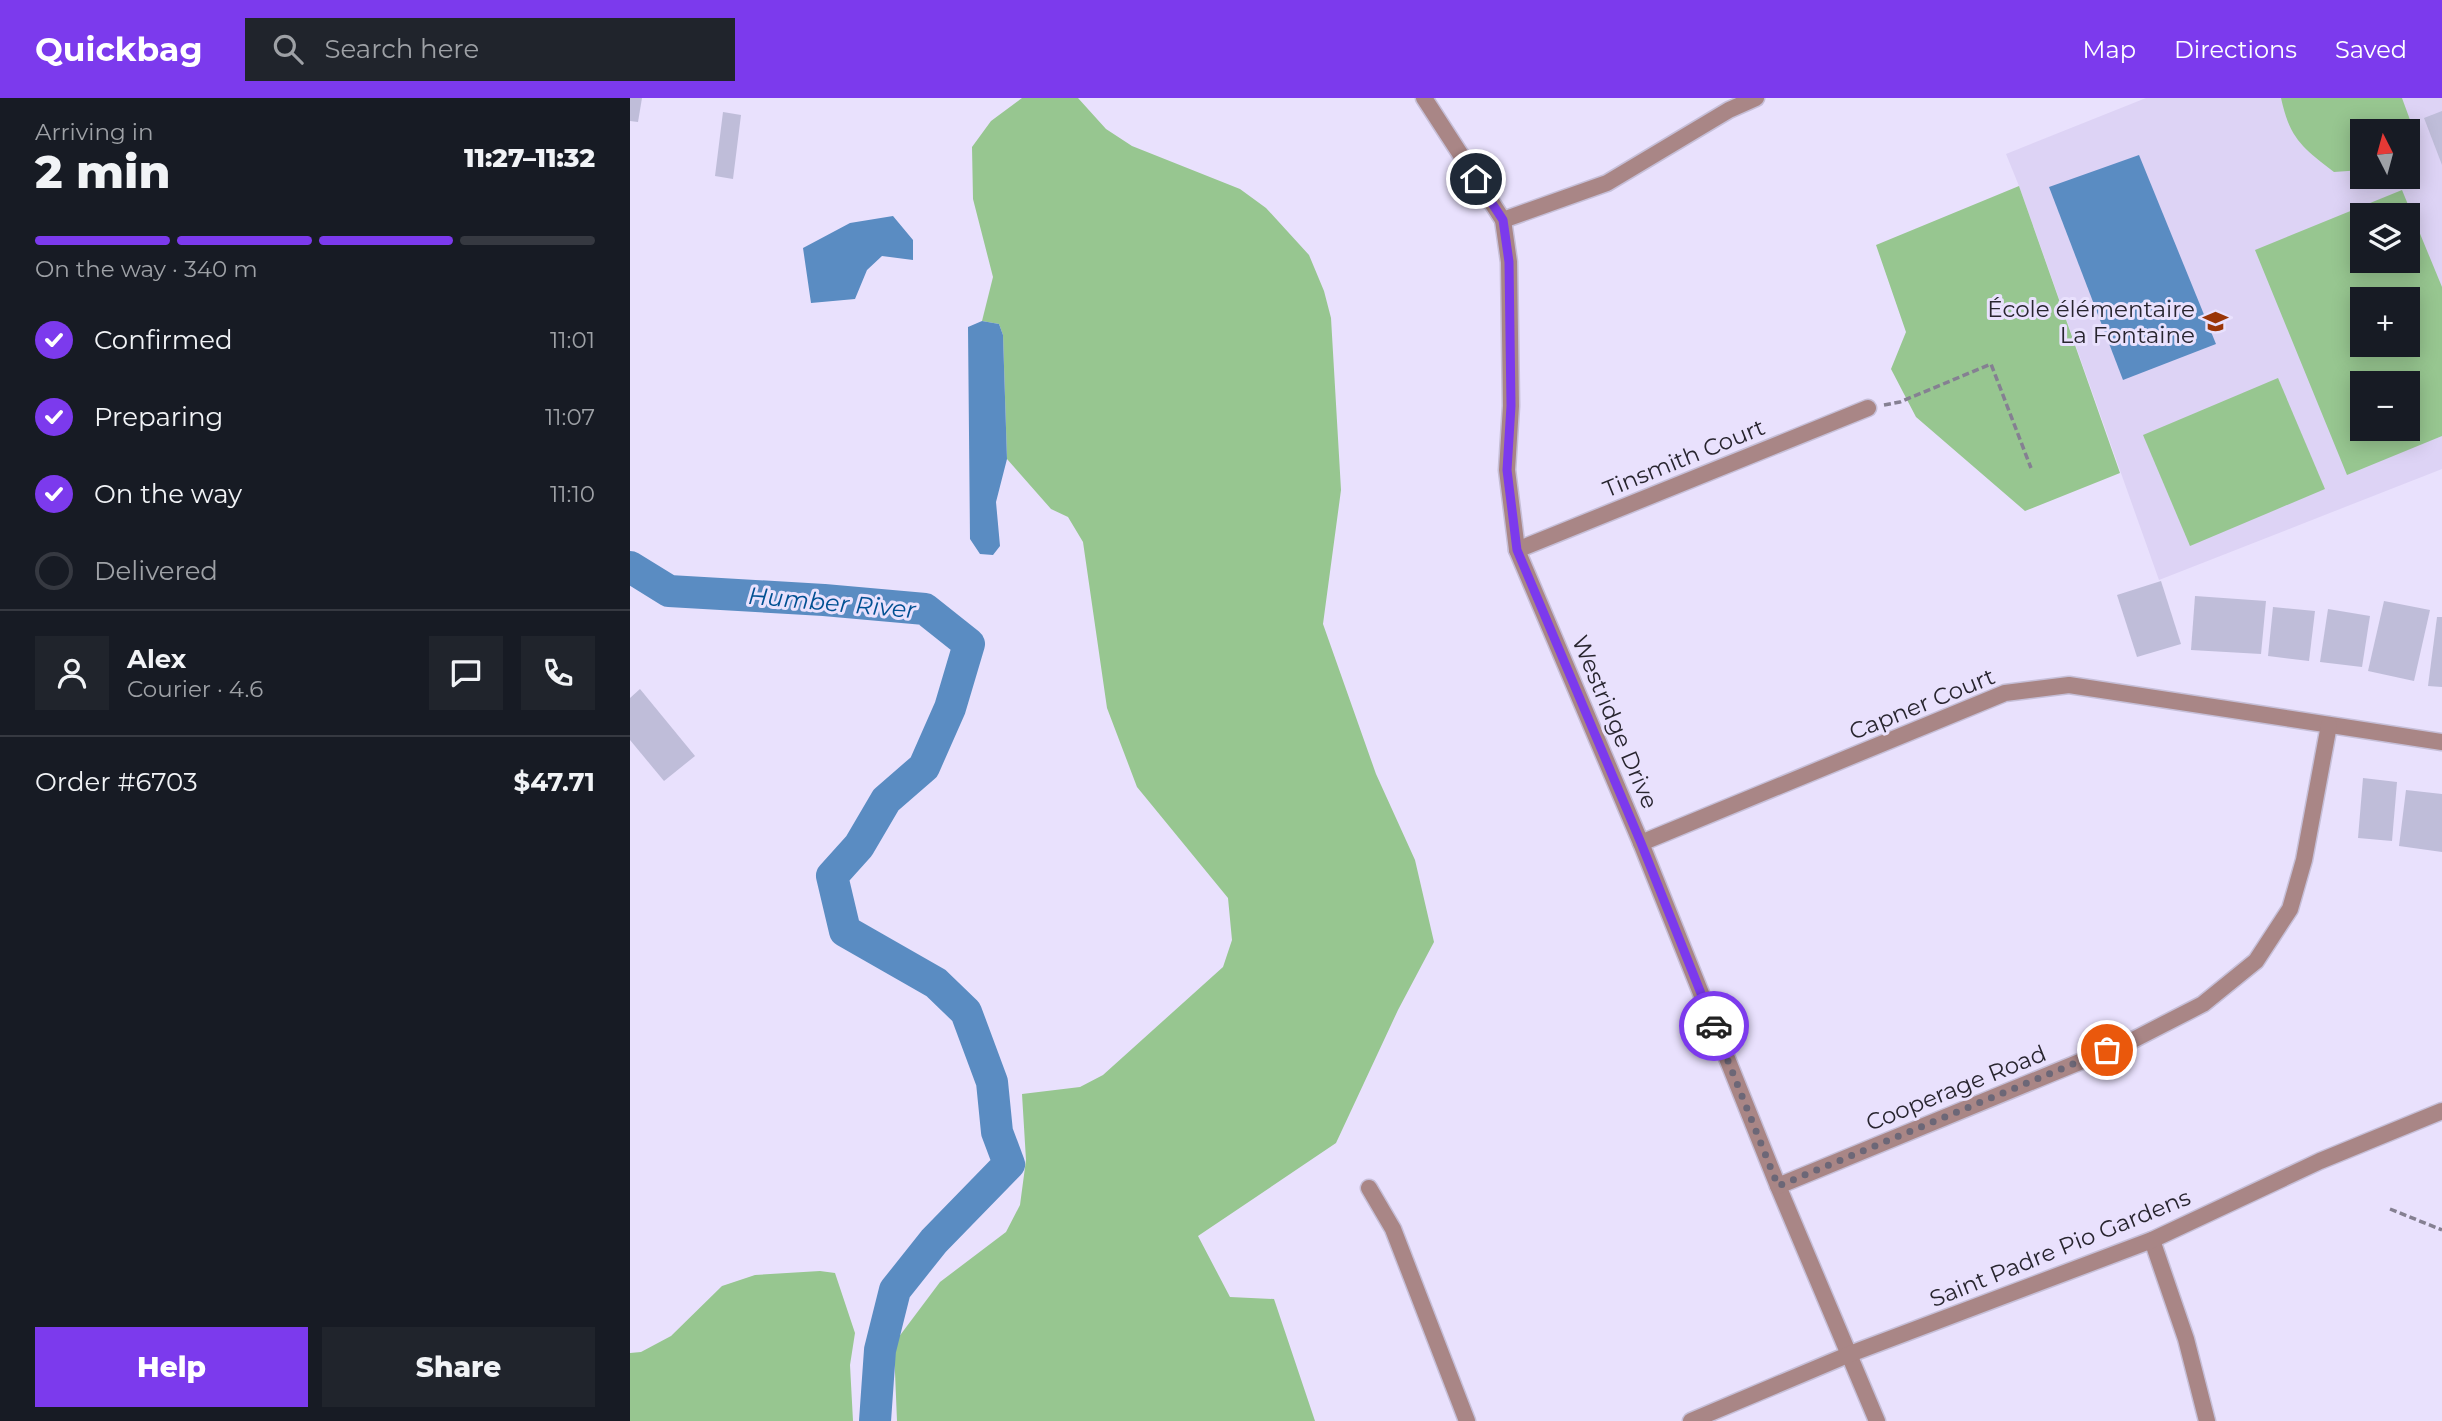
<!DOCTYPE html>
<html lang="en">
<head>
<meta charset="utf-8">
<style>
  :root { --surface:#171b24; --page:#20242c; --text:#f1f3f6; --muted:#9ea1a6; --line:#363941; --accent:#7c3aed }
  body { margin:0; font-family:Montserrat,sans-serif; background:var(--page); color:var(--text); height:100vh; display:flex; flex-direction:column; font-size:26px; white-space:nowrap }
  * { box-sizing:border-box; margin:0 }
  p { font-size:23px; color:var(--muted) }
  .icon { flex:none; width:38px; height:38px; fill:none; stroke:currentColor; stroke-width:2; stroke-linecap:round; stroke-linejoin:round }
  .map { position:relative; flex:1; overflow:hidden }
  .panel { display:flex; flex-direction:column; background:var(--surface); width:630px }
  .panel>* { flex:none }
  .needle { width:46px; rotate:354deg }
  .controls { position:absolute; left:1720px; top:21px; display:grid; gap:14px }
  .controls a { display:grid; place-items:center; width:70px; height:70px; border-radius:0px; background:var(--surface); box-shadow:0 4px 18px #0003; font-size:35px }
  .pin { position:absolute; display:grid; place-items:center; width:60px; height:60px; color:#fff; margin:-30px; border:4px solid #fff; border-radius:50%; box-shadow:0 2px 7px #0007 }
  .courier { position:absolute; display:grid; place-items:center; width:70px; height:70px; margin:-35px; border:5px solid #7c3aed; border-radius:50%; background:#fff; color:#222; box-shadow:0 2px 9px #0007 }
  .headline em { font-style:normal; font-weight:800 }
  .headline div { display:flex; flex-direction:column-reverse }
  .headline { display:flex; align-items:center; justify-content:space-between; height:119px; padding:0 35px }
  h1 { font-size:46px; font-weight:800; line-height:52px }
  .bar { display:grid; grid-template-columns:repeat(4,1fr); gap:10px 7px; align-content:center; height:84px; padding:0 35px }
  .bar i { height:9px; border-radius:5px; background:var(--line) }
  .bar .on { background:var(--accent) }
  .bar p { grid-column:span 4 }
  .line { display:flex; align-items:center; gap:18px; padding:0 35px; border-top:2px solid var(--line) }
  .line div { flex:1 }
  .round { display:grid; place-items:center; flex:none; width:74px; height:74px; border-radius:0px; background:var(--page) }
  ol { padding:0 35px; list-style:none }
  li { display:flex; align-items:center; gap:21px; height:77px }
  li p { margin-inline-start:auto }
  li .icon { padding:7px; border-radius:50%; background:var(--accent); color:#fff; stroke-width:4 }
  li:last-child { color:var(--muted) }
  li i { width:38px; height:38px; border:4px solid var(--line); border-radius:50% }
  .primary-button { display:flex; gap:14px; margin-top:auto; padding:14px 35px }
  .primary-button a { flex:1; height:80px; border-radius:0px; background:var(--accent); color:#fff; font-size:28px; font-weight:800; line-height:80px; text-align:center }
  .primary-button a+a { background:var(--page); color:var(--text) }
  header { display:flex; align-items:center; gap:42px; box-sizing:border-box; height:98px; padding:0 35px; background:var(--accent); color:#fff }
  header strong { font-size:33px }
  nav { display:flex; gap:38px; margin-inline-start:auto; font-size:24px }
  .search { width:490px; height:63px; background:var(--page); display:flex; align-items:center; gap:18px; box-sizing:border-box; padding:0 24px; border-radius:0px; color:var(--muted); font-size:26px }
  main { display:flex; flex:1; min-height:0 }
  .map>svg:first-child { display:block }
</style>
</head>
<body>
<header>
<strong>Quickbag</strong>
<div class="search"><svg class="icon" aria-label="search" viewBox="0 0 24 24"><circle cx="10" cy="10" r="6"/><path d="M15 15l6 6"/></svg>Search here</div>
<nav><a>Map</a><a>Directions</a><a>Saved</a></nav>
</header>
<main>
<section class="panel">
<div class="headline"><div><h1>2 min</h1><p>Arriving in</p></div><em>11:27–11:32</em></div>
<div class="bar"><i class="on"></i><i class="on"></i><i class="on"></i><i></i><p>On the way · 340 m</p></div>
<ol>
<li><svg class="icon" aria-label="check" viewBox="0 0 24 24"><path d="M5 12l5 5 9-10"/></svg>Confirmed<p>11:01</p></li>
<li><svg class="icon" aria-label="check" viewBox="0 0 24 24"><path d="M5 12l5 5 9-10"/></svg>Preparing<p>11:07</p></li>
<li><svg class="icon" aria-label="check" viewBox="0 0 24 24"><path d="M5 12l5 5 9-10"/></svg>On the way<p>11:10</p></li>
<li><i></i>Delivered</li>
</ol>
<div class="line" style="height:126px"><a class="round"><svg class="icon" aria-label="person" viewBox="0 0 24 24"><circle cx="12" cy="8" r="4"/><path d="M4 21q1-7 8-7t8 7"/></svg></a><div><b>Alex</b><p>Courier · 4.6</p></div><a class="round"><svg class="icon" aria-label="chat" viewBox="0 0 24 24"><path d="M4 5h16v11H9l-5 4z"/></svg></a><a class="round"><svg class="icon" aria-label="phone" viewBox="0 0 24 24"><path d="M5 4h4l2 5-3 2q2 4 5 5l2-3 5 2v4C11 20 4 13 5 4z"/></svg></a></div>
<div class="line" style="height:91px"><div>Order #6703</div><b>$47.71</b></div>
<div class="primary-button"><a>Help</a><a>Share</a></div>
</section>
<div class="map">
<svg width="1812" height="1323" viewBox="0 0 1812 1323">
  <rect width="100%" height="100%" fill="#e9e1fd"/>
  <!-- built -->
  <path fill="#ddd3f5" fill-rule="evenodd" d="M 1516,0 L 1812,0 L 1812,371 L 1529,482 L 1389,88 L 1376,56 ZM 1732,33 L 1778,33 L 1778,79 L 1732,79 ZM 1732,117 L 1778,117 L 1778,163 L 1732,163 ZM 1732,201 L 1778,201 L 1778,247 L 1732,247 ZM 1732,285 L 1778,285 L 1778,331 L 1732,331 Z"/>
  <!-- green -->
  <g fill="#97c690" fill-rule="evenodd">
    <polygon points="392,0 448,0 476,31 502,48 610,91 636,110 679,157 694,193 701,220 711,392 693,526 746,676 785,762 804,844 768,912 706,1045 568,1138 600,1199 644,1201 685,1323 267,1323 264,1250 268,1240 310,1184 376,1134 390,1107 396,1062 392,996 450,989 473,977 593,869 602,842 598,800 507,689 477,610 453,444 438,419 421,411 377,361 373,237 369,226 352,223 363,179 343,101 342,49 361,23"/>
    <path d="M 1651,0 L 1772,0 L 1787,41 L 1778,47 L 1778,33 L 1732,33 L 1732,72 L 1704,74 C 1672,49 1660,41 1651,0 Z"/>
    <polygon points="1389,88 1490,375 1395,413 1286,319 1261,271 1276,234 1246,147"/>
    <path d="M 1772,92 L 1812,189 L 1812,338 L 1717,377 L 1625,152 ZM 1732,117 L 1778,117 L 1778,163 L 1732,163 ZM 1778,201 L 1778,247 L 1732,247 L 1732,201 ZM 1778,285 L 1778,331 L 1732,331 L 1732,285 Z"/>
    <polygon points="1648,280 1695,391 1560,448 1513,337"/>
    <polygon points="190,1173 205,1175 225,1235 220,1267 223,1323 0,1323 0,1255 11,1254 41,1238 92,1188 125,1177"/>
  </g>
  <!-- water -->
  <g fill="#5a8cc2">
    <polygon points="1509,57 1586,246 1493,282 1419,89"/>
    <polygon points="263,118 283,142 283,162 252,158 237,172 225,201 181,205 173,150 220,125"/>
    <polygon points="352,223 369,226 373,237 377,361 366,404 370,448 363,457 350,456 340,441 338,229"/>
  </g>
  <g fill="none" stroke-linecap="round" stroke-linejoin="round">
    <!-- river -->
    <polyline stroke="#5a8cc2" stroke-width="32" points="0,469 39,493 194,502 295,511 339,546 320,610 294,669 256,702 229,748 202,778 215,833 306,885 336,914 362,984 367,1034 379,1066 304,1143 265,1192 250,1252 245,1323"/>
  </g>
  <!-- building -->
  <g fill="#bfbdd9">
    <polygon points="0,0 12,0 8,24 0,23"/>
    <polygon points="1812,13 1812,67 1794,20"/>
    <polygon points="93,14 111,17 103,81 85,78"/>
    <polygon points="1531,483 1551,546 1507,559 1487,497"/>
    <polygon points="1565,498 1636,503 1631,556 1561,552"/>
    <polygon points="1754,503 1800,512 1784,583 1738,573"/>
    <polygon points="1643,509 1685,513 1679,563 1638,558"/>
    <polygon points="1698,511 1740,518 1732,569 1690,564"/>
    <polygon points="1807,519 1812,519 1812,589 1798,588"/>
    <polygon points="10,591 65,658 34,683 0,642 0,600"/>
    <polygon points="1733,680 1767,684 1762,743 1728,740"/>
    <polygon points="1776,692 1812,696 1812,754 1769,748"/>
  </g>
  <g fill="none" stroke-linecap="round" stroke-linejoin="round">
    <defs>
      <g id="street">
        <polyline points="794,0 873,122 879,164 881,308 877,372 887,452 1011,745 1148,1088 1247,1323"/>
        <polyline points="873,122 977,85 1099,12 1126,0"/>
        <polyline points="887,452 1238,310"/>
        <polyline points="1011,745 1375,595 1439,587 1812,644"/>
        <polyline points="1148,1088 1503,942 1573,906 1626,863 1660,811 1674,762 1699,627"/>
        <polyline points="739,1090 763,1131 837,1323"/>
        <polyline points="1522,1142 1556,1241 1577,1323"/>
        <polyline points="1061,1323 1220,1256 1522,1142 1690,1063 1812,1013"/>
      </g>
    </defs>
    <!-- street casing -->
    <use href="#street" stroke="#c6bfd8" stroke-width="19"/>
    <!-- path -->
    <g stroke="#858092" stroke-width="3.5" stroke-dasharray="7 3.5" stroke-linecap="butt">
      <polyline points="1254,307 1270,304 1361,266 1401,370"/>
      <polyline points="1760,1111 1812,1132"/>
    </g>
    <!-- street -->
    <use href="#street" stroke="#a98686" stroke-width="16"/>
  </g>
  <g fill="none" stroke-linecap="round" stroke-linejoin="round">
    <!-- done -->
    <polyline stroke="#6c6777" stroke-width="7" stroke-dasharray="0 12.6" points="1084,928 1148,1088 1477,952"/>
    <!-- route -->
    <polyline stroke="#7c3aed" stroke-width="9" points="846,81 873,122 879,164 881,308 877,372 887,452 1011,745 1084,928"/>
  </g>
  <!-- icons -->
  <defs>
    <symbol id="school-bare" viewBox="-9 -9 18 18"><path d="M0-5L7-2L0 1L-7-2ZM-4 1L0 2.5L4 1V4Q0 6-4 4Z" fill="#9a3507" stroke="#e9e1fd" stroke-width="2.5" paint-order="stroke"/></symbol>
  </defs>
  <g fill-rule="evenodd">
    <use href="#school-bare" x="1568" y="206" width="35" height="35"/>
  </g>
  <g text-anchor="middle" stroke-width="6" stroke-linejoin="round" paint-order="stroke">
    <!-- poi labels -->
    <g font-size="23" fill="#28252f" stroke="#e9e1fd" text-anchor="end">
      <text x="1565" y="219">École élémentaire<tspan x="1565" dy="26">La Fontaine</tspan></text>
    </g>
    <!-- street labels -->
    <g font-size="23" fill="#28252f" stroke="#e9e1fd">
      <text transform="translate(1054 360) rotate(-22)" y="8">Tinsmith Court</text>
      <text transform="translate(1292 606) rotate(-22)" y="8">Capner Court</text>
      <text transform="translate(985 624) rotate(67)" y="8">Westridge Drive</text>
      <text transform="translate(1326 990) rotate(-22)" y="8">Cooperage Road</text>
      <text transform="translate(1430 1150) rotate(-22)" y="8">Saint Padre Pio Gardens</text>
    </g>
    <!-- water labels -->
    <g font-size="24" font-style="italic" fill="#005092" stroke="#e9e1fd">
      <text transform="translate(202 505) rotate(5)" y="8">Humber River</text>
    </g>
  </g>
</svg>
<div class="controls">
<a><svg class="needle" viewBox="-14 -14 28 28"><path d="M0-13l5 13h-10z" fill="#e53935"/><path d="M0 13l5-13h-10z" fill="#9ea1a6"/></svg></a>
<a><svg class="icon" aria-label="layers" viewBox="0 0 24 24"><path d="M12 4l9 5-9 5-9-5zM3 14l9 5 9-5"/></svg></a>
<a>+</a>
<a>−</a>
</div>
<div class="pin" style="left:1477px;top:952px;background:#ea580c"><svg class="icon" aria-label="bag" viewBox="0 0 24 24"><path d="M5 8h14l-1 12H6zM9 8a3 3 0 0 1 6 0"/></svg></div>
<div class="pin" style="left:846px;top:81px;background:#1f2937"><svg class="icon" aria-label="home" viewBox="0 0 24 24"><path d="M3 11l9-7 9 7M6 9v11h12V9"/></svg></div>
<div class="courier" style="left:1084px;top:928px"><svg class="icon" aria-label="car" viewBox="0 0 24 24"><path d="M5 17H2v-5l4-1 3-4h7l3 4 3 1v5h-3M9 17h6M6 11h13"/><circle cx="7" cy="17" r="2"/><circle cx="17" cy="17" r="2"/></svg></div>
</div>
</main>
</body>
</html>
